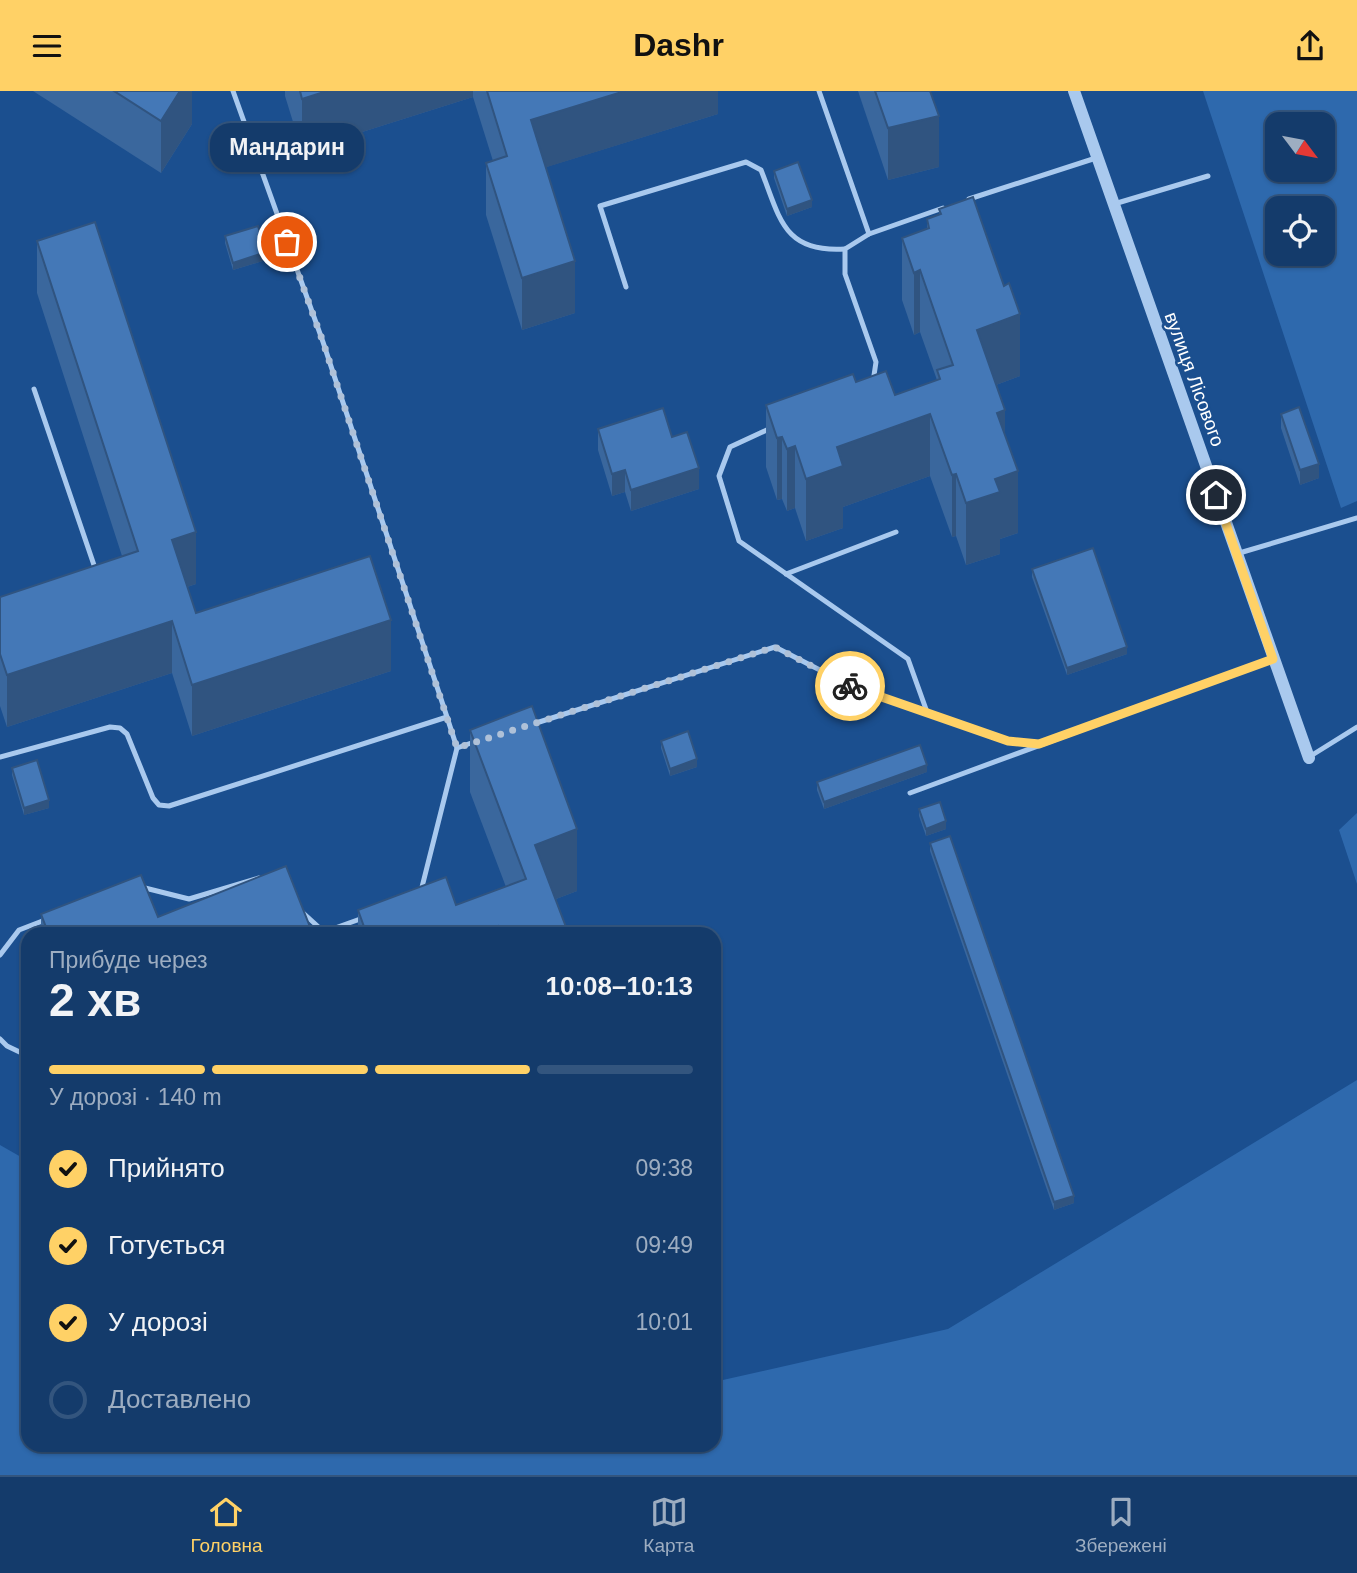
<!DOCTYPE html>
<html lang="uk">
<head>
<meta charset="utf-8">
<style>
  :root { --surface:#143b6b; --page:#1d4271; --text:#f1f3f6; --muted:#9dadc1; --line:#33557e; --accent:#ffd166 }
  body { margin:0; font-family:Arial,sans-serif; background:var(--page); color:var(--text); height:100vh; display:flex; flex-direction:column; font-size:26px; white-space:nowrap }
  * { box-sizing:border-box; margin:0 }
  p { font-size:23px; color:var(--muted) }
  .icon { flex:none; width:38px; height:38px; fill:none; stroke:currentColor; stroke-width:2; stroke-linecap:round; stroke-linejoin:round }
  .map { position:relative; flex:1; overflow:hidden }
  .details { position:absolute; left:21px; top:836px; width:700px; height:525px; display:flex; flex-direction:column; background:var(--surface); border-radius:21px; box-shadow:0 2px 5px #0004,0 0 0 2px var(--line) }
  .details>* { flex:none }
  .needle { width:46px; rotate:122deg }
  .buttons { position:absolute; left:1265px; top:21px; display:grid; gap:14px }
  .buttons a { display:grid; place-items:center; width:70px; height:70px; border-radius:14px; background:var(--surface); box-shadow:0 2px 5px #0004,0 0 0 2px var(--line); font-size:35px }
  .pin { position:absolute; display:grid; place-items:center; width:60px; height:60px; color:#fff; margin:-30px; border:4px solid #fff; border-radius:50%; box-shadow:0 2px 7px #0007 }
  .courier { position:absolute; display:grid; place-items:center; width:70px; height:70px; margin:-35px; border:5px solid #ffd166; border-radius:50%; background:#fff; color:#222; box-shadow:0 2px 9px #0007 }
  .bubble { position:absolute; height:49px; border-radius:21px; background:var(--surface); box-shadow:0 2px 5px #0004,0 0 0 2px var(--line); font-size:23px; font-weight:800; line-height:49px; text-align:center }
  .overview em { font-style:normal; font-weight:800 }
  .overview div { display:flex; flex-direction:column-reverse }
  .overview { display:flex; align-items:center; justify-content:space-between; height:119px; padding:0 28px }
  h1 { font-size:46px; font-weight:800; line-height:52px }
  .bar { display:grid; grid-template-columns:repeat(4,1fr); gap:10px 7px; align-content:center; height:84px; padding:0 28px }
  .bar i { height:9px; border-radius:5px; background:var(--line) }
  .bar .active { background:var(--accent) }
  .bar p { grid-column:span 4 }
  ol { padding:0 28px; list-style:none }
  li { display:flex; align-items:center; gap:21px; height:77px }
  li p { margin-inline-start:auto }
  li .icon { padding:7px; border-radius:50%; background:var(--accent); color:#111; stroke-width:4 }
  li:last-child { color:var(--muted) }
  li i { width:38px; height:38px; border:4px solid var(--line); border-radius:50% }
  header { display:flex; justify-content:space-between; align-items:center; height:91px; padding:0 28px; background:var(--accent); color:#111; font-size:32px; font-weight:800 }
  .tab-bar { display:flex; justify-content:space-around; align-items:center; height:98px; border-top:2px solid var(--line); background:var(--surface); font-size:19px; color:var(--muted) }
  .tab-bar a { display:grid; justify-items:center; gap:4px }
  .tab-bar .active { color:var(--accent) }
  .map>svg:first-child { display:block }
</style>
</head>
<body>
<header><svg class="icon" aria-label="menu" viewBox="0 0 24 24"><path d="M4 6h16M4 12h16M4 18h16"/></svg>Dashr<svg class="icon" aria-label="share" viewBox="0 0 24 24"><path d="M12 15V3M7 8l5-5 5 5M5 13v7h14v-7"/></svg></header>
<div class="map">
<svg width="1357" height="1384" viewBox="0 0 1357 1384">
  <rect width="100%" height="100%" fill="#1b4f8f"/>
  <!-- green -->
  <g fill="#2e69ad" fill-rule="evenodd">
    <path d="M 1203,0 L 1357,0 L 1357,410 L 1341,417 ZM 1278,33 L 1323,33 L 1323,79 L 1278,79 ZM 1323,117 L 1323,163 L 1278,163 L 1278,117 Z"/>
    <polygon points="1357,722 1357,793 1339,739"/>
    <polygon points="1357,989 1357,1384 0,1384 0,1054 28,1070 28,1354 714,1354 714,1291 948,1238"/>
  </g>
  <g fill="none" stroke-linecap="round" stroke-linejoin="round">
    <!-- service -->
    <g stroke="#a9c9ee" stroke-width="5">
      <polyline points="233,0 323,251 447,626"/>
      <polyline points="819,0 869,143"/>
      <polyline points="969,108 1096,67"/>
      <polyline points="1114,113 1208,85"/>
      <path d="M 626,196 L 600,115 L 746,71 L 761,79 C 780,127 783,162 845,158"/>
      <polyline points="873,291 876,271 845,183 845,158 869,143 943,117"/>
      <polyline points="34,298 96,480"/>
      <polyline points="771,337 730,356 719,385 739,450 908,568 927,621"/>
      <polyline points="1236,463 1357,427"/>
      <polyline points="786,483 896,441"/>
      <polyline points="533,633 775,556 853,596 1008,650 1039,653"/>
      <polyline points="0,666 110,636 120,637 127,643 153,707 159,714 169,715 447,626 457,657 477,650"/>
      <polyline points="1309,666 1357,636"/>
      <polyline points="910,702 1274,568"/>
      <polyline points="141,796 189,808 259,787"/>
      <polyline points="421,800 457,657"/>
      <polyline points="302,821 324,841 363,827"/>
      <polyline points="0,864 19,839 45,829"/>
      <polyline points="0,948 7,955 28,965"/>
    </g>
    <!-- tertiary -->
    <polyline stroke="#a9c9ee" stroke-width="12" points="1074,0 1309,667"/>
  </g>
  <!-- wall -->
  <g fill="#3a679d">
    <polygon points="33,0 192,0 192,33 161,82"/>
    <polygon points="285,0 718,0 718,23 546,76 575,222 522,239 486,124 486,72 493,70 473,6 302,60 285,5"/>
    <polygon points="858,0 930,0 939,76 888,89"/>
    <polygon points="774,80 812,116 787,125 774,87"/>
    <polygon points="939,118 1020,285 996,294 1005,345 1018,442 1000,448 1000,463 966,474 956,445 952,446 930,385 843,416 843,437 806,450 795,417 787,420 782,408 777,409 766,376 766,314 856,291 895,304 937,289 920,241 914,244 902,209 902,147 927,138 927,128 939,123"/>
    <polygon points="225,145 266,169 233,179 225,152"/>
    <polygon points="37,150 196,493 187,496 196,522 391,580 192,645 172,582 7,636 0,615 0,506 122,465 37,202"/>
    <polygon points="1281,323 1319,387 1300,394 1281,337"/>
    <polygon points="598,338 672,346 699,398 631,420 625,401 612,405 598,359"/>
    <polygon points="1032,478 1127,563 1067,584 1032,486"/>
    <polygon points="470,639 577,800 556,808 569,844 358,844 358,819 456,814 506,796 470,701"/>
    <polygon points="661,650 697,676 670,685 661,657"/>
    <polygon points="12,677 49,717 24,724 12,684"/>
    <polygon points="927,681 824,718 817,699 817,691"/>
    <polygon points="919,718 946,738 926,745 919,725"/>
    <polygon points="930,752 1074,1112 1054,1119 930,760"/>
    <polygon points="41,823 158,826 310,844 41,844"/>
  </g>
  <!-- shaded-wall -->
  <g fill="#305480">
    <polygon points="180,0 192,0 192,33 161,82 161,30"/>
    <polygon points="327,0 473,0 473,6 302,60 302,8"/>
    <polygon points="625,0 718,0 718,23 531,81 531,29"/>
    <polygon points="939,25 939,76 888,89 888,37"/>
    <polygon points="812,109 812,116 787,125 787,118"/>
    <polygon points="266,161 266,169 233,179 233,172"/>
    <polygon points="575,170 575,222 522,239 522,187"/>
    <polygon points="920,179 920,241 914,244 914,182"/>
    <polygon points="1020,223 1020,285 977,301 977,239"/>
    <polygon points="1005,319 1005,381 997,322"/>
    <polygon points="930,323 930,385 843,416 843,437 806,450 806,388 837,356"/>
    <polygon points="782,346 782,408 777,409 777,347"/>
    <polygon points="795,355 795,417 787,420 787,358"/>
    <polygon points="1319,373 1319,387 1300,394 1300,379"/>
    <polygon points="699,377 699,398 631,420 631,399"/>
    <polygon points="625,379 625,401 612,405 612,383"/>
    <polygon points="1018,380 1018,442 1000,448 1000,463 966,474 966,412 995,388"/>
    <polygon points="956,383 956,445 952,446 952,384"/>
    <polygon points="196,441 196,493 172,501 172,449"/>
    <polygon points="391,529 391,580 192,645 192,594"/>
    <polygon points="172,530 172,582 7,636 7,584"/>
    <polygon points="1127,556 1127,563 1067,584 1067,577"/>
    <polygon points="697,668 697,676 670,685 670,678"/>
    <polygon points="927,674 927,681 824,718 824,711"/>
    <polygon points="49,709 49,717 24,724 24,717"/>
    <polygon points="946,730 946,738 926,745 926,738"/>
    <polygon points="577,738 577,800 535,816 535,754"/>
    <polygon points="498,835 498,844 475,844"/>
    <polygon points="310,836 310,844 290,844"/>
    <polygon points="1074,1105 1074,1112 1054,1119 1054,1111"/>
  </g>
  <!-- building -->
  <g fill="#4478b7" stroke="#305480" stroke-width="2">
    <polygon points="114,0 180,0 161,30"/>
    <polygon points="300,0 327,0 302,8"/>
    <polygon points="487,0 625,0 531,29 575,170 522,187 486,72 507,65"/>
    <polygon points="875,0 930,0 939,25 888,37"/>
    <polygon points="798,71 812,109 787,118 774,80"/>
    <polygon points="973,106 1004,195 1009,192 1020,223 977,239 1005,319 997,322 1018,380 995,388 1000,401 966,412 956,383 952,384 930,323 837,356 843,375 806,388 795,355 787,358 782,346 777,347 766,314 853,283 856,291 886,280 895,304 940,288 937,279 953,274 920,179 914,182 902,147 929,137 927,128 941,123 939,118"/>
    <polygon points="95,131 196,441 172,449 196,522 370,465 391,529 192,594 172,530 7,584 0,563 0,506 138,460 37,150"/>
    <polygon points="258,135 266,161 233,172 225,145"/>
    <polygon points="1299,316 1319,373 1300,379 1281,323"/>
    <polygon points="663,317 672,346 687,341 699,377 631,399 625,379 612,383 598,338"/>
    <polygon points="1093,457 1127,556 1067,577 1032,478"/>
    <polygon points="532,615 577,738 535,754 569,844 502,844 498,835 475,844 367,844 358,819 446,786 456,814 526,788 470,639"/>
    <polygon points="688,640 697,668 670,678 661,650"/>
    <polygon points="920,654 927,674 824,711 817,691"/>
    <polygon points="37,669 49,709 24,717 12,677"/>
    <polygon points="940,711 946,730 926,738 919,718"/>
    <polygon points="950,745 1074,1105 1054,1111 930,752"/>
    <polygon points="286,775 310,836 290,844 49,844 41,823 141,784 158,826"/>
  </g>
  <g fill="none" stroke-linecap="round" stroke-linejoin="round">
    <!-- done -->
    <polyline stroke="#afc1d8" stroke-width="7" stroke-dasharray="0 12.6" points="287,151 323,251 457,657 775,556 850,595"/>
    <!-- route -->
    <polyline stroke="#ffd166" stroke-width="9" points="850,595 1008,650 1039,653 1273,568 1216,404"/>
  </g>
  <g text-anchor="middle" stroke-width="5" stroke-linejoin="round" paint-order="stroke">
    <!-- street labels -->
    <g font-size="19" fill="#fff" stroke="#1b4f8f">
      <text transform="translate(1195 288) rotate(70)" y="7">вулиця Лісового</text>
    </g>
  </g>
</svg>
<div class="buttons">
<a><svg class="needle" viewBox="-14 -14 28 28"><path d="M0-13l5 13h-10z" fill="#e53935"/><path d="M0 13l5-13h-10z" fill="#9dadc1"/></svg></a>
<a><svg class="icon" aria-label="locate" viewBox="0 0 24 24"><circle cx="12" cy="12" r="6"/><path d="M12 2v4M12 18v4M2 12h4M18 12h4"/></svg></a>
</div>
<div class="pin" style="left:287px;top:151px;background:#ea580c"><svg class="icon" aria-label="bag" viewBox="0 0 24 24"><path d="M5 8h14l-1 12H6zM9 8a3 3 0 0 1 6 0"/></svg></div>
<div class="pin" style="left:1216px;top:404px;background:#1f2937"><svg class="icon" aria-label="home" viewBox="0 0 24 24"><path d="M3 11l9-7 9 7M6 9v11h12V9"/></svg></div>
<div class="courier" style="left:850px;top:595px"><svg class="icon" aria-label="bike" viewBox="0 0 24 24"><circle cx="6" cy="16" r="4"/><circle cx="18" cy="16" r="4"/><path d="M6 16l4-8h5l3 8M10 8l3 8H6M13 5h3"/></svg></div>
<div class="bubble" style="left:210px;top:32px;width:154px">Мандарин</div>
<section class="details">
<div class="overview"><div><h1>2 хв</h1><p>Прибуде через</p></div><em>10:08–10:13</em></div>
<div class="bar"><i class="active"></i><i class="active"></i><i class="active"></i><i></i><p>У дорозі · 140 m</p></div>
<ol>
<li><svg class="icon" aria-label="check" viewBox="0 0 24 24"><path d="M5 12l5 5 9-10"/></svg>Прийнято<p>09:38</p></li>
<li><svg class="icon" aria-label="check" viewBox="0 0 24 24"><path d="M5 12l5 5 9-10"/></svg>Готується<p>09:49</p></li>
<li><svg class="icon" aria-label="check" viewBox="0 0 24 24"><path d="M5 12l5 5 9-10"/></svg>У дорозі<p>10:01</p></li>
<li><i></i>Доставлено</li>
</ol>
</section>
</div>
<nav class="tab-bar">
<a class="active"><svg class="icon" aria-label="home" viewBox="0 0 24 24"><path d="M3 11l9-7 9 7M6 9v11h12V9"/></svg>Головна</a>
<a><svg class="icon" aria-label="map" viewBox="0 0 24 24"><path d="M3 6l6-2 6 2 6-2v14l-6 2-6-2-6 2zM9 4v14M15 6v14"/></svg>Карта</a>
<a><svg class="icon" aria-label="saved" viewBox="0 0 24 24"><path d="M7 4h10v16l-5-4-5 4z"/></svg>Збережені</a>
</nav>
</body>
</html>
